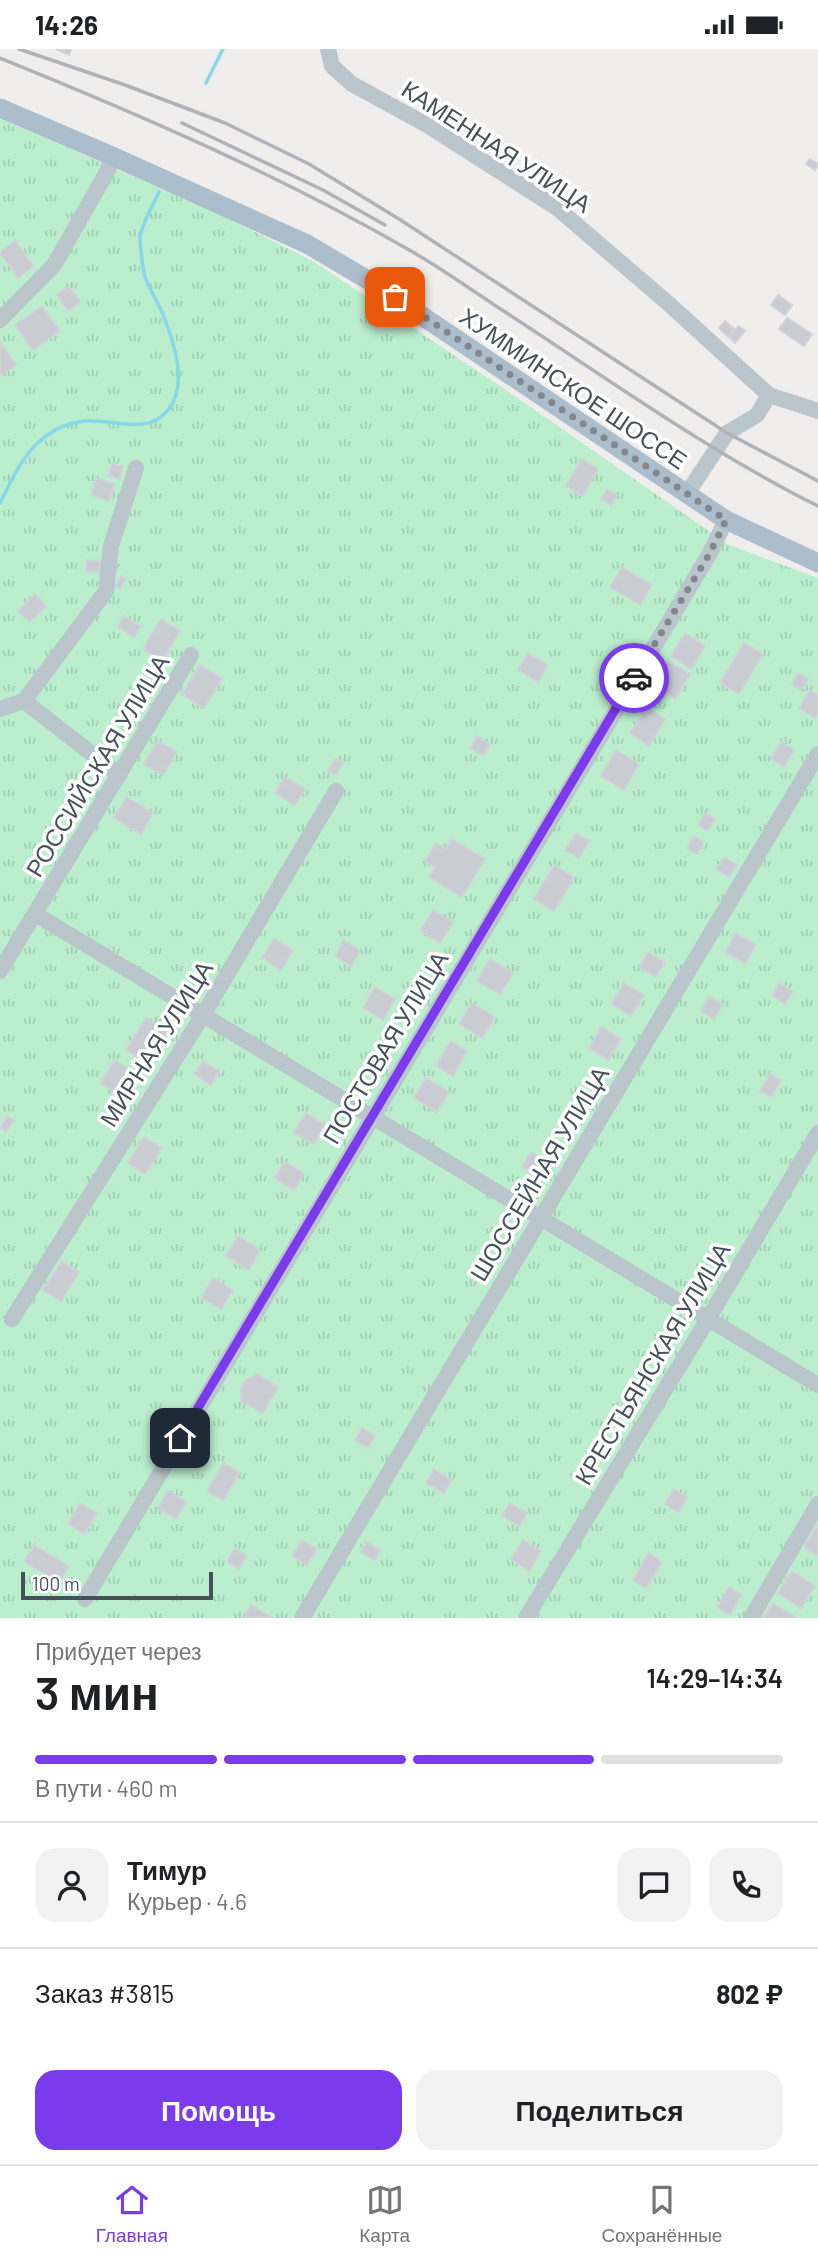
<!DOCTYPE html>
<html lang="ru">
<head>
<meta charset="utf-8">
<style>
  :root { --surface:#fff; --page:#f2f2f2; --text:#202124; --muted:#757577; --line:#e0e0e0; --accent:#7c3aed }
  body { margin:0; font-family:Barlow,sans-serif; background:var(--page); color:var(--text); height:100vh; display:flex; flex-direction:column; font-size:26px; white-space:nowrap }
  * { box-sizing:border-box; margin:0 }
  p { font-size:23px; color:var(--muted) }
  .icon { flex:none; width:38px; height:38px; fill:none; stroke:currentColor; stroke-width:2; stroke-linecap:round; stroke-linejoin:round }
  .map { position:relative; height:1569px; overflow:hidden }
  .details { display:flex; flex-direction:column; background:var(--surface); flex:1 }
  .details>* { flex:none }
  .scale { position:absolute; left:21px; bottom:18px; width:192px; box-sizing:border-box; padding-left:7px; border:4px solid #45515a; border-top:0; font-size:19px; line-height:24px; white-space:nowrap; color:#45515a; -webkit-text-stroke:5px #fff; paint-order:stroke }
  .pin { position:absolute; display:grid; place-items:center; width:60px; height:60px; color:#fff; margin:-30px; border-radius:14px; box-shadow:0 4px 10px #0006 }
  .courier { position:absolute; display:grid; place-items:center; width:70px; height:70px; margin:-35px; border:5px solid #7c3aed; border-radius:50%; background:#fff; color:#222; box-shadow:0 2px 9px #0007 }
  .head em { font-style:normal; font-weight:600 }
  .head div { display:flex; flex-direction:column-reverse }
  .head { display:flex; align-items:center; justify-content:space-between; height:119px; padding:0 35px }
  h1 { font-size:46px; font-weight:600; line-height:52px }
  .bar { display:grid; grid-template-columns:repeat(4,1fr); gap:10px 7px; align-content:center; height:84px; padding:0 35px }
  .bar i { height:9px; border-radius:5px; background:var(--line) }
  .bar .selected { background:var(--accent) }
  .bar p { grid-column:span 4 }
  .line { display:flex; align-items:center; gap:18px; padding:0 35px; border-top:2px solid var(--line) }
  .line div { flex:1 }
  .round { display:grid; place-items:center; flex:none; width:74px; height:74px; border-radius:21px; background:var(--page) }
  .primary-button { display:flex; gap:14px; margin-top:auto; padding:14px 35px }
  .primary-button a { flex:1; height:80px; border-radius:21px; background:var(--accent); color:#fff; font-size:28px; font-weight:600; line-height:80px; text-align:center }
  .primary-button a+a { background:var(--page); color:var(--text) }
  .status { display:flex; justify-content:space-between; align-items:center; height:49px; padding:0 35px; background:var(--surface); direction:ltr }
  .status svg { height:19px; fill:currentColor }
  .menu { display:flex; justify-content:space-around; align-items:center; height:98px; border-top:2px solid var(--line); background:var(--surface); font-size:19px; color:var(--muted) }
  .menu a { display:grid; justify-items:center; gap:4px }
  .menu .selected { color:var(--accent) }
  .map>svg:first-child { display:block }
</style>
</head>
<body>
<div class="status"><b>14:26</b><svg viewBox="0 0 49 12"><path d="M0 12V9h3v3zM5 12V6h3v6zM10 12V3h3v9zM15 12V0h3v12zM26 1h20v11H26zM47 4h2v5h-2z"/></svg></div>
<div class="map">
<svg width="818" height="1569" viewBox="0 0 818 1569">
  <defs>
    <pattern id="grass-tufts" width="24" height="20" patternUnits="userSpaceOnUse" patternTransform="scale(1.75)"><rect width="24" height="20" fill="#baeecd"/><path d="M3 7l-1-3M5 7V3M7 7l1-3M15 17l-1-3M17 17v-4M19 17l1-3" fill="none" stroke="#a1ceb2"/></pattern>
  </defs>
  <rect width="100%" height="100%" fill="#f0eded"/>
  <!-- grass -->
  <polygon fill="url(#grass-tufts)" points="0,69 221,166 313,212 509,343 729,496 818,529 818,1569 0,1569"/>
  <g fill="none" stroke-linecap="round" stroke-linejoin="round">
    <!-- stream -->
    <g stroke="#87d8eb" stroke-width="3.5">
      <polyline points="206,34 223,0"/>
      <path d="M 0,454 C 12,430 25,400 49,385 C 58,378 72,374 83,372 C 112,369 148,388 169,360 C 188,335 174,294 164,268 C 159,253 147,239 144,224 C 142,215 141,203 140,192 C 140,177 153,157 159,143"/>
    </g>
  </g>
  <!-- building -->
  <g fill="#c9ccd2" stroke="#d1d3d9" stroke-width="2">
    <polygon points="56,0 71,0 69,6"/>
    <polygon points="810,110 818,115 815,121 806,115"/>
    <polygon points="15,191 33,217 18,229 0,204"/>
    <polygon points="69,237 80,253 68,262 56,245"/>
    <polygon points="778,246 792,256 785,266 771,256"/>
    <polygon points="42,257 60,282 33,301 15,276"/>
    <polygon points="787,269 812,285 804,297 779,280"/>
    <polygon points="725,272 734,280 728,288 719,279"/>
    <polygon points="739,277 745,282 735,294 729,288"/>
    <polygon points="0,293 16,316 2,326 0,324"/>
    <polygon points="582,410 598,420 582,447 566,437"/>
    <polygon points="112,414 123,418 119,430 108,427"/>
    <polygon points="96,429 114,435 109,452 91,446"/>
    <polygon points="607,440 617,446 611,456 601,450"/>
    <polygon points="87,511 100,512 99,523 86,522"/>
    <polygon points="622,518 652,536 640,556 610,538"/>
    <polygon points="121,527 126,530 120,539 115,537"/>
    <polygon points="35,545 46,557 30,573 18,562"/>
    <polygon points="124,567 141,577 134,588 118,578"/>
    <polygon points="161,570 180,582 162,612 143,600"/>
    <polygon points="685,584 705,597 691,620 671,607"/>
    <polygon points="744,594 763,605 739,645 720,634"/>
    <polygon points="528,604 548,616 538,633 518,621"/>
    <polygon points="667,611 690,625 675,650 652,636"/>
    <polygon points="200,616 222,629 204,659 182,645"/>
    <polygon points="798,624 808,630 801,641 792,635"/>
    <polygon points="810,641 818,646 818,665 815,669 799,659"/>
    <polygon points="646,658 665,670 649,697 630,684"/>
    <polygon points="477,687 490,695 483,707 470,699"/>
    <polygon points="158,692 177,703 163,726 144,715"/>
    <polygon points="781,693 794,701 784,718 771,710"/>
    <polygon points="616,701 639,715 624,741 601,727"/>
    <polygon points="335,710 343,714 336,726 328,722"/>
    <polygon points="285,728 305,740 295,756 275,744"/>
    <polygon points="127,748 153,764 141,785 114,769"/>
    <polygon points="705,764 715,770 708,782 698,776"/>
    <polygon points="576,784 589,792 579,809 565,801"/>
    <polygon points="694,787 704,793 697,805 687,799"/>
    <polygon points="452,790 485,810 462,848 429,828 435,818 425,812 436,794 446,800"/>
    <polygon points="724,808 737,816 729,828 716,820"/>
    <polygon points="554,816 574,828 554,862 534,850"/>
    <polygon points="433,861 453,873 440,894 420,882"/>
    <polygon points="736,884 756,896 745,914 725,903"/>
    <polygon points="274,890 293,901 281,921 262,909"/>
    <polygon points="344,891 360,901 351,917 335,907"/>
    <polygon points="648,903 665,913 656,928 639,918"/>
    <polygon points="490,910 513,924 500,945 477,932"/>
    <polygon points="624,934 644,946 631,967 611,955"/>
    <polygon points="779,934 793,942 785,955 772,947"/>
    <polygon points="375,938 395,950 383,971 363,959"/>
    <polygon points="709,947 723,955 714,970 700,962"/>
    <polygon points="472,954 495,968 482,989 459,975"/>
    <polygon points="146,969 168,983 148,1015 126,1001"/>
    <polygon points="601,978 621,990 608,1011 589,999"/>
    <polygon points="451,992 467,1002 453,1027 436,1017"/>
    <polygon points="115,1011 136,1025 122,1048 100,1034"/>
    <polygon points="203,1012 219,1022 211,1036 194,1025"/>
    <polygon points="770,1025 781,1032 771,1048 760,1042"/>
    <polygon points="426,1029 449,1043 437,1063 414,1049"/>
    <polygon points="306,1064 325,1076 314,1095 294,1084"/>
    <polygon points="7,1067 14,1071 6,1083 0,1078"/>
    <polygon points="144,1088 162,1099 145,1125 128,1114"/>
    <polygon points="531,1103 548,1113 539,1128 522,1118"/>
    <polygon points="285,1113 304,1124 294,1141 275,1129"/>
    <polygon points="238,1187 260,1201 249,1221 226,1207"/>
    <polygon points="62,1212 79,1223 61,1252 43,1241"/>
    <polygon points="213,1229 233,1241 221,1260 201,1249"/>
    <polygon points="257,1325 278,1338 263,1364 241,1352 241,1339 246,1331"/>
    <polygon points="362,1379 375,1387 368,1399 355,1391"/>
    <polygon points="223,1414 240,1424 223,1451 207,1442"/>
    <polygon points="434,1420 452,1431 444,1444 426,1434"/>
    <polygon points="674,1440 687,1448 678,1463 665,1455"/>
    <polygon points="168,1442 186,1453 176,1470 158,1459"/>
    <polygon points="80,1454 97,1464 84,1485 68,1475"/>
    <polygon points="510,1454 527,1464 519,1477 502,1467"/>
    <polygon points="818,1475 818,1507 804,1498"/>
    <polygon points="302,1491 317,1500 307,1516 292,1507"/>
    <polygon points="523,1491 541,1502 529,1522 511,1510"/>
    <polygon points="367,1493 380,1501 374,1511 361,1503"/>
    <polygon points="34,1496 69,1517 59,1533 24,1513"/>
    <polygon points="235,1499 247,1507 239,1520 227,1512"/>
    <polygon points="649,1504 662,1513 646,1539 633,1531"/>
    <polygon points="792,1522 815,1537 801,1559 778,1544"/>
    <polygon points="729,1538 741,1546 730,1566 717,1558"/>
    <polygon points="773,1554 795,1568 795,1569 763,1569"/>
    <polygon points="251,1556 273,1569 244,1569"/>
  </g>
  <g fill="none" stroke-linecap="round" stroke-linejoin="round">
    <!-- minor -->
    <g stroke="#bbc5cc" stroke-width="16">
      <polyline points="328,0 332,17 352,35 427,76 557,159 669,255 769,346"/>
      <polyline points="0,271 54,216 108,121 112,107"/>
      <polyline points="686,446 727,384 757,366 769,346 818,362"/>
      <polyline points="24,652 119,726"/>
      <polyline points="0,660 24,652 106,542 111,497 136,419"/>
      <polyline points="35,865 818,1336"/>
      <polyline points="0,922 191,606"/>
      <polyline points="12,1270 203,966 336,742"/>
      <polyline points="85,1550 710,504 726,471"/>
      <polyline points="302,1569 818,705"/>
      <polyline points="526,1569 708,1270 818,1084"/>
      <polyline points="751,1569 818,1455"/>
    </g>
    <!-- major -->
    <polyline stroke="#acbdcc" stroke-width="19" points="0,59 112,107 307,195 373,234 726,471 818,514"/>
    <!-- rail -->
    <g stroke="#afb2b7" stroke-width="3.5">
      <polyline points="19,0 125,36 225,74 309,115 399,170 727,384 818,432"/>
      <path d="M 0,9 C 141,66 279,126 411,202 C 441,219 470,240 499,259 C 604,327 706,401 818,457"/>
      <polyline points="182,74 323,141 385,176"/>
    </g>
  </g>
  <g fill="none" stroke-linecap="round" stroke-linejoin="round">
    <!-- done -->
    <polyline stroke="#81888d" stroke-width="7" stroke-dasharray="0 12.6" points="395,248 726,471 710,504 634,629"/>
    <!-- route -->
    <polyline stroke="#7c3aed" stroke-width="9" points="180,1389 634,629"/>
  </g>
  <g text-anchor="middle" stroke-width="7" stroke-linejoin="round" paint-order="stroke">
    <!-- street labels -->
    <g font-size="24" fill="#45515a" stroke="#fff">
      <text transform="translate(496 98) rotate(33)" y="8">КАМЕННАЯ УЛИЦА</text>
      <text transform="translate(573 340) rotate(34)" y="8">ХУММИНСКОЕ ШОССЕ</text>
      <text transform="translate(98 717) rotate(-59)" y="8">РОССИЙСКАЯ УЛИЦА</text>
      <text transform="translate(157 995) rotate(-58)" y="8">МИРНАЯ УЛИЦА</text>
      <text transform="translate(386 999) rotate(-59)" y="8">ПОСТОВАЯ УЛИЦА</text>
      <text transform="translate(540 1125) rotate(-59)" y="8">ШОССЕЙНАЯ УЛИЦА</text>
      <text transform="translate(653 1315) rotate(-59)" y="8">КРЕСТЬЯНСКАЯ УЛИЦА</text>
    </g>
  </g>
</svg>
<div class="scale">100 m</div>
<div class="pin" style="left:395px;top:248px;background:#ea580c"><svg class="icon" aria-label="bag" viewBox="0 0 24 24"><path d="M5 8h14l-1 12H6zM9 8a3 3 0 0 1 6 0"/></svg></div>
<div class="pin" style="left:180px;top:1389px;background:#1f2937"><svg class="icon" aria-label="home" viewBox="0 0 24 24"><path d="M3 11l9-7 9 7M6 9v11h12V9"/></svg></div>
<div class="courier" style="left:634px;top:629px"><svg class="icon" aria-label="car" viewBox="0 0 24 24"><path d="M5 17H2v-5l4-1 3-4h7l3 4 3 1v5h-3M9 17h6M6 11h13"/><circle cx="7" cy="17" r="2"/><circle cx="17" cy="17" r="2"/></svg></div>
</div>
<section class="details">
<div class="head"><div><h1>3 мин</h1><p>Прибудет через</p></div><em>14:29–14:34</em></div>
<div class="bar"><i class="selected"></i><i class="selected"></i><i class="selected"></i><i></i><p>В пути · 460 m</p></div>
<div class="line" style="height:126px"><a class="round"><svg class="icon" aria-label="person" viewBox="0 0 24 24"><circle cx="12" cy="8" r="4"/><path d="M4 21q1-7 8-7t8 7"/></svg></a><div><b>Тимур</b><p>Курьер · 4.6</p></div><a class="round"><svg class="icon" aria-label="chat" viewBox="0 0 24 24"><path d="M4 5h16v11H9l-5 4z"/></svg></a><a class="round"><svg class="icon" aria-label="phone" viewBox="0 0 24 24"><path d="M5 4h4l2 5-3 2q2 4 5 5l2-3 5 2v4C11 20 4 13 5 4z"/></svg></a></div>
<div class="line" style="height:91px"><div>Заказ #3815</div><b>802 ₽</b></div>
<div class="primary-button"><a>Помощь</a><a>Поделиться</a></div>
</section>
<nav class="menu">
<a class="selected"><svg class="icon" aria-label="home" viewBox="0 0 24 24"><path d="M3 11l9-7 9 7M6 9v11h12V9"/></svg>Главная</a>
<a><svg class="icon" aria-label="map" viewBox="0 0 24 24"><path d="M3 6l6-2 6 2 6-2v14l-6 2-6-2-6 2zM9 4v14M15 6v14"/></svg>Карта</a>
<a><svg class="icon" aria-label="saved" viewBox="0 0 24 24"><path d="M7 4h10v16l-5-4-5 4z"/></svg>Сохранённые</a>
</nav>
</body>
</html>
